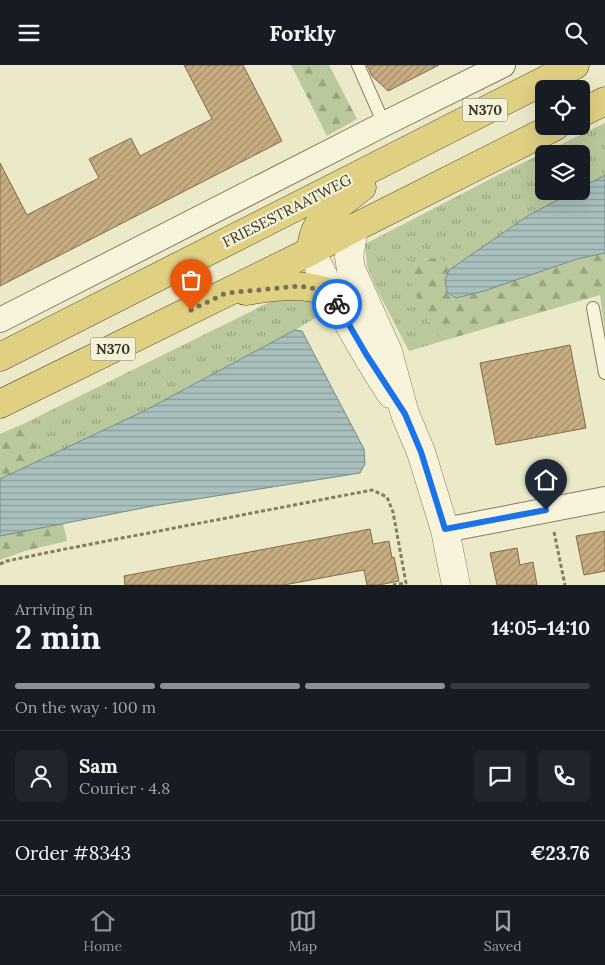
<!DOCTYPE html>
<html lang="en">
<head>
<meta charset="utf-8">
<style>
  :root { --surface:#171b24; --page:#20242c; --text:#f1f3f6; --muted:#9ea1a6; --line:#363941; --accent:#8c9099 }
  body { margin:0; font-family:Lora,serif; background:var(--page); color:var(--text); height:100vh; display:flex; flex-direction:column; font-size:19px; white-space:nowrap }
  * { box-sizing:border-box; margin:0 }
  p { font-size:16px; color:var(--muted) }
  .icon { flex:none; width:28px; height:28px; fill:none; stroke:currentColor; stroke-width:2; stroke-linecap:round; stroke-linejoin:round }
  .map { position:relative; height:520px; overflow:hidden }
  .details { display:flex; flex-direction:column; background:var(--surface); flex:1 }
  .details>* { flex:none }
  .controls { position:absolute; left:535px; top:15px; display:grid; gap:10px }
  .controls a { display:grid; place-items:center; width:55px; height:55px; border-radius:8px; background:var(--surface); box-shadow:0 5px 20px #0002; font-size:25px }
  .pin { position:absolute; display:grid; place-items:center; width:42px; height:42px; color:#fff; margin:-51px -21px; border-radius:50% 50% 50% 0; rotate:-45deg; box-shadow:0 0 5px #0007 }
  .pin .icon { rotate:45deg }
  .courier { position:absolute; display:grid; place-items:center; width:50px; height:50px; margin:-25px; border:4px solid #1a73e8; border-radius:50%; background:#fff; color:#222; box-shadow:0 1px 6px #0007 }
  .overview em { font-style:normal; font-weight:700 }
  .overview div { display:flex; flex-direction:column-reverse }
  .overview { display:flex; align-items:center; justify-content:space-between; height:85px; padding:0 15px }
  h1 { font-size:32px; font-weight:700; line-height:38px }
  .bar { display:grid; grid-template-columns:repeat(4,1fr); gap:8px 5px; align-content:center; height:60px; padding:0 15px }
  .bar i { height:6px; border-radius:4px; background:var(--line) }
  .bar .current { background:var(--accent) }
  .bar p { grid-column:span 4 }
  .line { display:flex; align-items:center; gap:12px; padding:0 15px; border-top:1px solid var(--line) }
  .line div { flex:1 }
  .round { display:grid; place-items:center; flex:none; width:52px; height:52px; border-radius:8px; background:var(--page) }
  header { display:flex; justify-content:space-between; align-items:center; height:65px; padding:0 15px; background:var(--surface); font-size:22px; font-weight:700 }
  .menu { display:flex; justify-content:space-around; align-items:center; height:70px; border-top:1px solid var(--line); background:var(--surface); font-size:14px; color:var(--muted) }
  .menu a { display:grid; justify-items:center; gap:2px }
  .menu .current { color:var(--accent) }
  .map>svg:first-child { display:block }
</style>
</head>
<body>
<header><svg class="icon" aria-label="menu" viewBox="0 0 24 24"><path d="M4 6h16M4 12h16M4 18h16"/></svg>Forkly<svg class="icon" aria-label="search" viewBox="0 0 24 24"><circle cx="10" cy="10" r="6"/><path d="M15 15l6 6"/></svg></header>
<div class="map">
<svg width="605" height="520" viewBox="0 0 605 520">
  <defs>
    <pattern id="grass-tufts" width="24" height="20" patternUnits="userSpaceOnUse" patternTransform="scale(1.25)"><rect width="24" height="20" fill="#bac99c"/><path d="M3 7l-1-3M5 7V3M7 7l1-3M15 17l-1-3M17 17v-4M19 17l1-3" fill="none" stroke="#98a47f"/></pattern>
    <pattern id="forest-firs" width="22" height="20" patternUnits="userSpaceOnUse" patternTransform="scale(1.25)"><rect width="22" height="20" fill="#bac99c"/><path d="M5 1l3.5 6h-7zM16 11l3.5 6h-7z" fill="#98a47f"/></pattern>
    <pattern id="water-rules" width="6" height="5" patternUnits="userSpaceOnUse" patternTransform="scale(1.25)"><rect width="6" height="5" fill="#a9c0be"/><path d="M0 2.5h6" fill="none" stroke="#8b9d9a"/></pattern>
    <pattern id="building-hatch" width="6" height="6" patternUnits="userSpaceOnUse" patternTransform="scale(1.25)"><rect width="6" height="6" fill="#c7ad81"/><path d="M-1 1l2-2M0 6l6-6M5 7l2-2" fill="none" stroke="#a38d69"/></pattern>
  </defs>
  <rect width="100%" height="100%" fill="#ece9c8"/>
  <!-- grass -->
  <g fill="url(#grass-tufts)">
    <polygon points="605,58 605,110 581,123 581,89 544,89 544,126 575,126 529,150 452,204 440,193 424,194 438,270 453,273 409,286 376,223 367,201 365,179 500,109"/>
    <polygon points="276,234 312,236 327,246 295,265 142,347 43,394 23,359"/>
  </g>
  <!-- forest -->
  <g fill="url(#forest-firs)">
    <polygon points="291,0 329,0 357,54 327,71"/>
    <path d="M 605,188 L 605,267 L 600,230 L 453,273 L 438,270 L 423,248 L 409,213 C 419,192 418,196 440,192 L 452,204 L 449,205 L 456,233 L 484,226 L 577,194 Z"/>
    <polygon points="23,359 43,394 0,414 0,369"/>
    <polygon points="63,458 67,476 25,486 0,495 0,471"/>
  </g>
  <!-- water -->
  <g fill="url(#water-rules)" stroke="#708e8d">
    <polygon points="605,110 605,188 577,194 484,226 456,233 447,227 445,215 449,205 529,150 575,126 581,126 581,123"/>
    <polygon points="295,265 302,266 364,384 365,399 360,408 153,441 0,471 0,414 142,347"/>
  </g>
  <!-- building -->
  <g fill="url(#building-hatch)" stroke="#846c46">
    <polygon points="184,0 243,0 282,76 0,221 0,98 27,150 99,113 89,94 131,73 140,91 212,54"/>
    <polygon points="367,0 439,0 388,26 372,11"/>
    <polygon points="570,280 586,363 496,380 480,298"/>
    <polygon points="370,464 373,479 389,476 392,493 394,492 399,516 379,520 367,520 364,505 284,520 125,520 124,511"/>
    <polygon points="605,466 605,506 584,510 576,471"/>
    <polygon points="517,483 520,500 533,497 537,520 497,520 490,488"/>
  </g>
  <g fill="none" stroke-linecap="round" stroke-linejoin="round">
    <defs>
      <g id="service">
        <polyline points="358,0 384,59"/>
        <polyline points="593,243 605,308"/>
      </g>
      <g id="minor">
        <polyline points="0,255 384,59 503,0"/>
        <polyline points="445,465 605,434"/>
      </g>
      <g id="tertiary">
        <polyline points="354,163 349,192 351,204 388,287 405,349 421,387 445,465 456,520"/>
        <path d="M 311,186 C 335,235 361,283 391,329"/>
      </g>
      <g id="trunk">
        <polyline points="581,48 605,36"/>
        <path d="M 311,186 C 312,165 320,154 337,141 C 346,135 354,128 362,122"/>
        <path d="M 245,226 C 276,222 302,216 332,229"/>
        <polyline points="0,292 575,0"/>
        <polyline points="0,339 311,186 354,163 556,61"/>
      </g>
    </defs>
    <!-- service casing -->
    <use href="#service" stroke="#867c5e" stroke-width="14"/>
    <!-- minor casing -->
    <use href="#minor" stroke="#867c5e" stroke-width="26"/>
    <!-- tertiary casing -->
    <use href="#tertiary" stroke="#867c5e" stroke-width="29"/>
    <!-- trunk casing -->
    <use href="#trunk" stroke="#554a32" stroke-width="29"/>
    <!-- path -->
    <g stroke="#867c5e" stroke-width="3" stroke-dasharray="4 2.5" stroke-linecap="butt">
      <polyline points="554,467 565,520"/>
      <polyline points="0,499 7,496 60,485 372,425 387,432 393,447 406,518 393,520"/>
    </g>
    <!-- service -->
    <use href="#service" stroke="#f7f4db" stroke-width="12"/>
    <!-- minor -->
    <use href="#minor" stroke="#f7f4db" stroke-width="24"/>
    <!-- tertiary -->
    <use href="#tertiary" stroke="#f7f4db" stroke-width="28"/>
    <!-- trunk -->
    <use href="#trunk" stroke="#e0d082" stroke-width="28"/>
  </g>
  <g fill="none" stroke-linecap="round" stroke-linejoin="round">
    <!-- done -->
    <polyline stroke="#77715b" stroke-width="5" stroke-dasharray="0 9" points="191,245 226,228 300,221 322,225 332,229 337,239"/>
    <!-- route -->
    <polyline stroke="#1a73e8" stroke-width="6" points="337,239 366,289 405,349 421,387 445,464 546,445"/>
  </g>
  <g text-anchor="middle" stroke-width="4.5" stroke-linejoin="round" paint-order="stroke">
    <!-- shield labels -->
    <g fill="#f3f1d7" stroke="#706b58" stroke-width="1">
      <rect x="462.5" y="33.5" width="45" height="23" rx="4"/>
      <rect x="90.5" y="272.5" width="45" height="23" rx="4"/>
    </g>
    <g font-size="14" font-weight="bold" fill="#383121">
      <text x="485" y="50">N370</text>
      <text x="113" y="289">N370</text>
    </g>
    <!-- street labels -->
    <g font-size="15" fill="#383121" stroke="#f3f1d7">
      <text transform="translate(287 146) rotate(-27)" y="5">FRIESESTRAATWEG</text>
    </g>
  </g>
</svg>
<div class="controls">
<a><svg class="icon" aria-label="locate" viewBox="0 0 24 24"><circle cx="12" cy="12" r="6"/><path d="M12 2v4M12 18v4M2 12h4M18 12h4"/></svg></a>
<a><svg class="icon" aria-label="layers" viewBox="0 0 24 24"><path d="M12 4l9 5-9 5-9-5zM3 14l9 5 9-5"/></svg></a>
</div>
<div class="pin" style="left:191px;top:245px;background:#ea580c"><svg class="icon" aria-label="bag" viewBox="0 0 24 24"><path d="M5 8h14l-1 12H6zM9 8a3 3 0 0 1 6 0"/></svg></div>
<div class="pin" style="left:546px;top:445px;background:#1f2937"><svg class="icon" aria-label="home" viewBox="0 0 24 24"><path d="M3 11l9-7 9 7M6 9v11h12V9"/></svg></div>
<div class="courier" style="left:337px;top:239px"><svg class="icon" aria-label="bike" viewBox="0 0 24 24"><circle cx="6" cy="16" r="4"/><circle cx="18" cy="16" r="4"/><path d="M6 16l4-8h5l3 8M10 8l3 8H6M13 5h3"/></svg></div>
</div>
<section class="details">
<div class="overview"><div><h1>2 min</h1><p>Arriving in</p></div><em>14:05–14:10</em></div>
<div class="bar"><i class="current"></i><i class="current"></i><i class="current"></i><i></i><p>On the way · 100 m</p></div>
<div class="line" style="height:90px"><a class="round"><svg class="icon" aria-label="person" viewBox="0 0 24 24"><circle cx="12" cy="8" r="4"/><path d="M4 21q1-7 8-7t8 7"/></svg></a><div><b>Sam</b><p>Courier · 4.8</p></div><a class="round"><svg class="icon" aria-label="chat" viewBox="0 0 24 24"><path d="M4 5h16v11H9l-5 4z"/></svg></a><a class="round"><svg class="icon" aria-label="phone" viewBox="0 0 24 24"><path d="M5 4h4l2 5-3 2q2 4 5 5l2-3 5 2v4C11 20 4 13 5 4z"/></svg></a></div>
<div class="line" style="height:65px"><div>Order #8343</div><b>€23.76</b></div>
</section>
<nav class="menu">
<a class="current"><svg class="icon" aria-label="home" viewBox="0 0 24 24"><path d="M3 11l9-7 9 7M6 9v11h12V9"/></svg>Home</a>
<a><svg class="icon" aria-label="map" viewBox="0 0 24 24"><path d="M3 6l6-2 6 2 6-2v14l-6 2-6-2-6 2zM9 4v14M15 6v14"/></svg>Map</a>
<a><svg class="icon" aria-label="saved" viewBox="0 0 24 24"><path d="M7 4h10v16l-5-4-5 4z"/></svg>Saved</a>
</nav>
</body>
</html>
